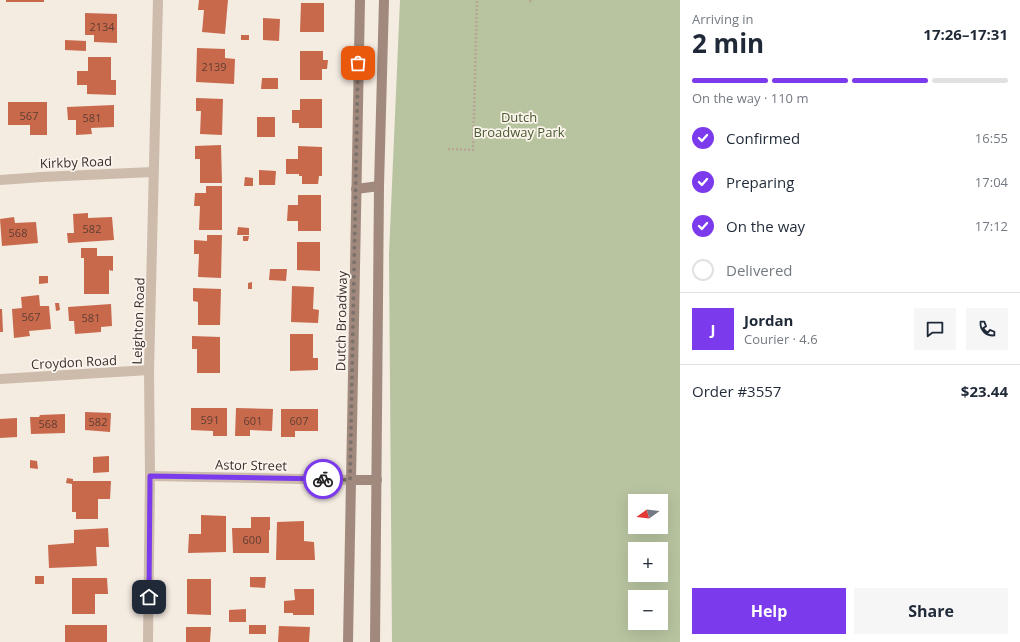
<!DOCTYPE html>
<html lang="en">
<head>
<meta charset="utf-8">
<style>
  :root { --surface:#fff; --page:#f6f6f7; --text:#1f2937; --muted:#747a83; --line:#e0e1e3; --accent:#7c3aed }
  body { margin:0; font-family:"Open Sans",sans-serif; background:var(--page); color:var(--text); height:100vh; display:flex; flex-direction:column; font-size:15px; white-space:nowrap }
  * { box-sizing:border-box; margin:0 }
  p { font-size:13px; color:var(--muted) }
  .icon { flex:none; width:22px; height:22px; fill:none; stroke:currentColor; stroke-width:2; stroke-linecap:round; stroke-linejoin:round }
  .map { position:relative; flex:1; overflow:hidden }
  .drawer { display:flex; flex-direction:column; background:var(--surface); width:340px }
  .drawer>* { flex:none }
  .needle { width:26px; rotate:255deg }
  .tools { position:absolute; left:628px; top:494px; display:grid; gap:8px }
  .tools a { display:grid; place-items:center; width:40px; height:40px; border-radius:0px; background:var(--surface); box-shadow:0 4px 16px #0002; font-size:20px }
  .pin { position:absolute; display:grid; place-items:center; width:34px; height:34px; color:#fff; margin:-17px; border-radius:8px; box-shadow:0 2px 6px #0006 }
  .courier { position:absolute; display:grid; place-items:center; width:40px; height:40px; margin:-20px; border:3px solid #7c3aed; border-radius:50%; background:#fff; color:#222; box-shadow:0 1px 5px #0007 }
  .head em { font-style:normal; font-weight:700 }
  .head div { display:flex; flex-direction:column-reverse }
  .head { display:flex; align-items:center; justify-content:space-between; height:68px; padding:0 12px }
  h1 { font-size:26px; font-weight:700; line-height:30px }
  .bar { display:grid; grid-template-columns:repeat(4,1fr); gap:6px 4px; align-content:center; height:48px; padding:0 12px }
  .bar i { height:5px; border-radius:3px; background:var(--line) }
  .bar .current { background:var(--accent) }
  .bar p { grid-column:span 4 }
  .line { display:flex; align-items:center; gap:10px; padding:0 12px; border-top:1px solid var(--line) }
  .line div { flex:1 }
  .round { display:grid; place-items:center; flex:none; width:42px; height:42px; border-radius:0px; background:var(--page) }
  ol { padding:0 12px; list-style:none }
  li { display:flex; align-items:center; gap:12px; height:44px }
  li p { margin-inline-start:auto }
  li .icon { padding:4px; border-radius:50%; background:var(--accent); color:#fff; stroke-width:4 }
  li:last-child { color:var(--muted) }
  li i { width:22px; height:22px; border:2px solid var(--line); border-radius:50% }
  .cta { display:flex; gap:8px; margin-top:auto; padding:8px 12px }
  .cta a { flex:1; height:46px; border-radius:0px; background:var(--accent); color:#fff; font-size:16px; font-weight:700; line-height:46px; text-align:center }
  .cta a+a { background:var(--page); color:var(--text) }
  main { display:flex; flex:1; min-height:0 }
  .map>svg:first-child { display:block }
</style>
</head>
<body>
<main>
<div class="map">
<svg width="680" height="642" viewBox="0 0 680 642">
  <rect width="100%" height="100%" fill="#f4ebe1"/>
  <!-- green -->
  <path fill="#b8c4a0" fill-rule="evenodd" d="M 400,0 L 680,0 L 680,642 L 392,642 L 389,254 ZM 635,501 L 661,501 L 661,527 L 635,527 ZM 635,549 L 661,549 L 661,575 L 635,575 ZM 635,597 L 661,597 L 661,623 L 635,623 Z"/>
  <!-- building -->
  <g fill="#c8694b">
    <rect x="6" y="0" width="38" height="2"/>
    <polygon points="199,0 228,0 225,34 202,32 204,10 198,10"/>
    <polygon points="301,3 324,3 324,32 300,32"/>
    <polygon points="85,13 117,14 117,43 94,42 94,35 85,35"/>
    <polygon points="263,18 280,19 279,41 263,40"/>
    <rect x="241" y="35" width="8" height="5"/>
    <polygon points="65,40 86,41 86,51 65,50"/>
    <polygon points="197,48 225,49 225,58 235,59 234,84 196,82"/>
    <polygon points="300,51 323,51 323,60 328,60 327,69 322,69 322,80 300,80"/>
    <polygon points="88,57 111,57 111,80 116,80 116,95 87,94 87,85 77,85 77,71 88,71"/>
    <polygon points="262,78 278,78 278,89 261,89"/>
    <polygon points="196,98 223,99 222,135 200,134 201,111 196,111"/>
    <polygon points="300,99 322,99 322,128 299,128 299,123 292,123 292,110 300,110"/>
    <polygon points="8,102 47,102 47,135 30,135 30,125 8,125"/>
    <polygon points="114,105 114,127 91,128 92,134 76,135 76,120 68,120 67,107"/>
    <rect x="257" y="117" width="18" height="20"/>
    <polygon points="221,145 222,183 200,183 200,159 195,159 195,146"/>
    <polygon points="298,146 322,147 322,176 319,176 318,184 302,184 302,176 299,176 299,174 286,174 286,159 298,159"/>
    <polygon points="259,170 276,171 275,185 259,185"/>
    <polygon points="245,177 253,178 253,186 244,186"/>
    <polygon points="206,186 222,186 222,230 199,230 200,206 194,206 195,193 206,193"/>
    <polygon points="298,195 321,195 321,231 298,231 298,221 287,221 288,205 298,205"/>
    <polygon points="88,213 88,218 112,217 114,240 68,243 67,233 74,233 73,214"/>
    <polygon points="14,217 15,223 36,222 38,243 2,246 0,219"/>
    <polygon points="238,227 249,228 249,235 237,235"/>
    <polygon points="207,235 222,235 221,278 198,277 199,254 194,254 194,240 207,241"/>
    <polygon points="243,236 249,236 248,241 243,241"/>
    <polygon points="297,242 320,242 320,271 297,270"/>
    <polygon points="81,248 97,248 97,256 113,256 113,271 109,270 109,294 84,294 84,258 81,258"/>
    <polygon points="270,269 287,269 286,281 269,280"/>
    <polygon points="39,276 48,276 48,283 39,284"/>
    <polygon points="252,282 252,289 248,289 248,283"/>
    <polygon points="292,286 314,287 313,309 319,310 318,323 291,322"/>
    <polygon points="193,288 221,289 220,325 198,325 198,302 193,301"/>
    <polygon points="39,295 40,306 49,306 51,329 29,331 30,336 14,338 12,309 22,308 21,297"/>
    <polygon points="55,303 59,303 60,310 56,311"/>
    <polygon points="111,304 112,326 101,327 101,332 75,334 74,321 69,321 68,307"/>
    <polygon points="0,309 2,309 3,332 0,332"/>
    <polygon points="290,334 313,334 313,358 318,358 318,370 290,371"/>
    <polygon points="192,336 220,337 220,373 197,373 197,349 192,349"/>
    <polygon points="191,408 227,408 227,436 213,436 213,431 191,430"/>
    <polygon points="236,408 273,409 272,431 250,430 250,436 235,436"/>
    <polygon points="281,409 318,409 318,431 295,431 295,437 281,437"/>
    <polygon points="85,412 111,413 110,432 85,430"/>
    <polygon points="65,414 65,433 31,434 30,417 39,417 40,415"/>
    <polygon points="17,418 17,437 0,438 0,419"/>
    <polygon points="109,456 109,472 93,473 93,457"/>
    <polygon points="30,460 37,461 38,469 30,468"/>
    <polygon points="67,478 73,479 73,481 111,481 110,499 98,499 98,519 76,519 76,512 72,512 72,484 66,483"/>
    <polygon points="201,515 226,516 226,552 188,553 189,534 201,534"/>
    <polygon points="251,517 270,517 270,530 269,530 269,553 233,553 232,528 251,528"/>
    <polygon points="304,521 304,541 314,542 315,560 276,560 277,522"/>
    <polygon points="108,528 109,547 96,547 97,566 49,568 48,545 74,543 74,530"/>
    <rect x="35" y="576" width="9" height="8"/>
    <polygon points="250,577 266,577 265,588 250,587"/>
    <polygon points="72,578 107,578 108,594 95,594 95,614 72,614"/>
    <polygon points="187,579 211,579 211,615 187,614"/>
    <polygon points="294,589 314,589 314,615 293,615 293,613 284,613 284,601 295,600"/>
    <polygon points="246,609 246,622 229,622 229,610"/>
    <rect x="65" y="625" width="42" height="17"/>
    <rect x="249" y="625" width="17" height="9"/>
    <polygon points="279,626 310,627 309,642 278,642"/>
    <polygon points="186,627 211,627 210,642 186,642"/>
  </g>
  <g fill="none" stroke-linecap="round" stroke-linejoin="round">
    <!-- path -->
    <g stroke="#b9a596" stroke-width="2.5" stroke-dasharray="2 2" stroke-linecap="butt">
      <polyline points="530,0 531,4"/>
      <polyline points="448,149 473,150 477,0"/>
    </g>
    <!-- minor -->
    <g stroke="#cdbbac" stroke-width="10">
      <polyline points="0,180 42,177 153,172"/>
      <polyline points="0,379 149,370"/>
      <polyline points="150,476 350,480"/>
      <polyline points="148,642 150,476 149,370 158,0"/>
    </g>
    <!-- secondary -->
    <g stroke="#a18a7d" stroke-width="10">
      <polyline points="356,189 379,186"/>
      <polyline points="350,480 377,480"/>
      <polyline points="348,642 360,0"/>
      <polyline points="375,642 379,186 384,0"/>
    </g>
  </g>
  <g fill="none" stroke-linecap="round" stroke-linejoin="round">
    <!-- done -->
    <polyline stroke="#7c716b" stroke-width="4" stroke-dasharray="0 7.2" points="323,479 350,480 358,63"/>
    <!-- route -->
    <polyline stroke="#7c3aed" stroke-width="5" points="149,597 150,476 323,479"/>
  </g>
  <g text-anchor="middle" stroke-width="3.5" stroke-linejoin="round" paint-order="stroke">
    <!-- number labels -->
    <g font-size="11" fill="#5e3e33">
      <text x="102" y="31">2134</text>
      <text x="214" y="71">2139</text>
      <text x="29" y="120">567</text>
      <text x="92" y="122">581</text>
      <text x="92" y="233">582</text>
      <text x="18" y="237">568</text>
      <text x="31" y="321">567</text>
      <text x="91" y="322">581</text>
      <text x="210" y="424">591</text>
      <text x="253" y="425">601</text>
      <text x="299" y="425">607</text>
      <text x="98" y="426">582</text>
      <text x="48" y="428">568</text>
      <text x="252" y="544">600</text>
    </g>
    <!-- park labels -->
    <g font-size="13" fill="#4a5a2e" stroke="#fbf5ee">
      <text x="519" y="122">Dutch<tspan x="519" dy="15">Broadway Park</tspan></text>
    </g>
    <!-- street labels -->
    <g font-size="13" fill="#3b302b" stroke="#fbf5ee">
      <text transform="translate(76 162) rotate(-2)" y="5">Kirkby Road</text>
      <text transform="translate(138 321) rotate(-88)" y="5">Leighton Road</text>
      <text transform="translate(341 321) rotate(-89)" y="5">Dutch Broadway</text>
      <text transform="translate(74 362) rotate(-3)" y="5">Croydon Road</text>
      <text transform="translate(251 465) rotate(1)" y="5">Astor Street</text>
    </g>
  </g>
</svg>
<div class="tools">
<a><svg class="needle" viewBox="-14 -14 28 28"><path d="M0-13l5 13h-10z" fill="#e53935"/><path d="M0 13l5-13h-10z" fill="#747a83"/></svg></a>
<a>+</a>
<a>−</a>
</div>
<div class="pin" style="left:358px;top:63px;background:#ea580c"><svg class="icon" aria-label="bag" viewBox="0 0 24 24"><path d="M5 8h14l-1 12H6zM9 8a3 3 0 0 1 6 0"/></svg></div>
<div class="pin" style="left:149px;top:597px;background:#1f2937"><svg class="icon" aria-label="home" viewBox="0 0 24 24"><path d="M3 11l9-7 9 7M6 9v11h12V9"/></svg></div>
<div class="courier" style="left:323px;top:479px"><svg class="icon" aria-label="bike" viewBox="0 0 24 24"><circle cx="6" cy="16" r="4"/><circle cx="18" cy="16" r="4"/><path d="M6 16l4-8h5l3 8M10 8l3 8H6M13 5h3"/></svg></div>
</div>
<section class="drawer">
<div class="head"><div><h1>2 min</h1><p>Arriving in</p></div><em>17:26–17:31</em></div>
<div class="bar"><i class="current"></i><i class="current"></i><i class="current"></i><i></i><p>On the way · 110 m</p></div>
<ol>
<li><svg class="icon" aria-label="check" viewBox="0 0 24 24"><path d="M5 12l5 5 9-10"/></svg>Confirmed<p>16:55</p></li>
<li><svg class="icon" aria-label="check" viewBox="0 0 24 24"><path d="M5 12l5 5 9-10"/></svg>Preparing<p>17:04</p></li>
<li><svg class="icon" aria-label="check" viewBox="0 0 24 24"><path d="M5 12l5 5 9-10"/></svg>On the way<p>17:12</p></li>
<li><i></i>Delivered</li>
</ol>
<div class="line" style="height:72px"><b class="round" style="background:var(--accent);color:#fff">J</b><div><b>Jordan</b><p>Courier · 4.6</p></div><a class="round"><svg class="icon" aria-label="chat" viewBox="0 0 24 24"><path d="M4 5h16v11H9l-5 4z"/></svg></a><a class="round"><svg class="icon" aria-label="phone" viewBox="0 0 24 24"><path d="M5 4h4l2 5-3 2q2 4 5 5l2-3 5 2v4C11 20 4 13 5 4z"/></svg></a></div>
<div class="line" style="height:52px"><div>Order #3557</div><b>$23.44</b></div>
<div class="cta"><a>Help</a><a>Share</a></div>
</section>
</main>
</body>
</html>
